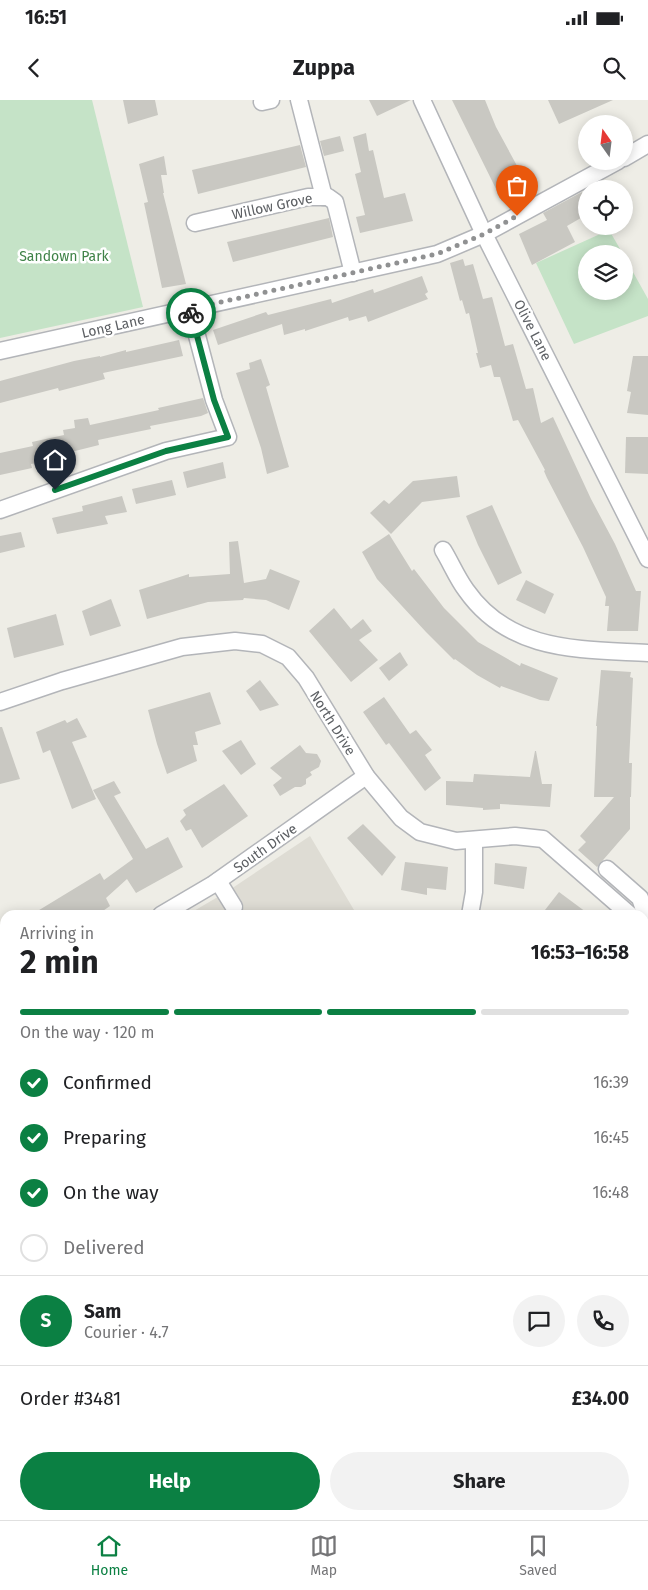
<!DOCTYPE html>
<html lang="en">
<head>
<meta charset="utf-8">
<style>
  :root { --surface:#fff; --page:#f2f2f2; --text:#202124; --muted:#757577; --line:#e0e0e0; --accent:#0b8043 }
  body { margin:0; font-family:"Fira Sans",sans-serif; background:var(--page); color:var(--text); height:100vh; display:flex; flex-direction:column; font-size:19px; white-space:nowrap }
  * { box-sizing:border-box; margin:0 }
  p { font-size:16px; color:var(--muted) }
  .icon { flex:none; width:28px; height:28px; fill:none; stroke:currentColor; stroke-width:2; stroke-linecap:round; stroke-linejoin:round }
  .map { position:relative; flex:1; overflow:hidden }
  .side { position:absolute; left:0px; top:810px; width:649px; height:610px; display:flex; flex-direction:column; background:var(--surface); border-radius:15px 15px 0 0; box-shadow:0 2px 12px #0003 }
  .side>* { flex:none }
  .needle { width:32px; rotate:346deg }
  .tools { position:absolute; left:578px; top:15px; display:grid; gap:10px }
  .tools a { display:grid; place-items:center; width:55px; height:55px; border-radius:50%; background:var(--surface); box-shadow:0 2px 12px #0003; font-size:25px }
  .pin { position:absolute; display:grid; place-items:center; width:42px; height:42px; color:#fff; margin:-51px -21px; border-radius:50% 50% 50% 0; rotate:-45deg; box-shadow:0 0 5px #0007 }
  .pin .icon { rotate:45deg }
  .courier { position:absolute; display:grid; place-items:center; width:50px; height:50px; margin:-25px; border:4px solid #0b8043; border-radius:50%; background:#fff; color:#222; box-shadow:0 1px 6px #0007 }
  .headline em { font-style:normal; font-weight:700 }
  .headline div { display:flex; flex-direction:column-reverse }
  .headline { display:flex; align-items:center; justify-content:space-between; height:85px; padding:0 20px }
  h1 { font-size:32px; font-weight:700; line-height:38px }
  .bar { display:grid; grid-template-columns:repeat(4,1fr); gap:8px 5px; align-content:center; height:60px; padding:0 20px }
  .bar i { height:6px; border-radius:4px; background:var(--line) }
  .bar .active { background:var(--accent) }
  .bar p { grid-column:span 4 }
  .line { display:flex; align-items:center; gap:12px; padding:0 20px; border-top:1px solid var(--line) }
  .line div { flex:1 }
  .round { display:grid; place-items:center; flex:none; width:52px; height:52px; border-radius:26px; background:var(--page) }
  ol { padding:0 20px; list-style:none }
  li { display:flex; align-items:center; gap:15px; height:55px }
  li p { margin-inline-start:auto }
  li .icon { padding:5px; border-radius:50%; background:var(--accent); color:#fff; stroke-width:4 }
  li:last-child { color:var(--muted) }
  li i { width:28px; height:28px; border:2px solid var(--line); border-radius:50% }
  .button { display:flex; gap:10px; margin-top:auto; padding:10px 20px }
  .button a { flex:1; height:58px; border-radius:30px; background:var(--accent); color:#fff; font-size:20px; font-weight:700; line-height:58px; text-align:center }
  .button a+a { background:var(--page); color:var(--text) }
  .status { display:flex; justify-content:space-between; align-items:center; height:35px; padding:0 25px; background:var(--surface); direction:ltr }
  .status svg { height:14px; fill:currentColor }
  header { display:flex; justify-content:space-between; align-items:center; height:65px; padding:0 20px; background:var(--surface); font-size:22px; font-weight:700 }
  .tabs { display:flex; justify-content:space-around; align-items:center; height:70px; border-top:1px solid var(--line); background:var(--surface); font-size:14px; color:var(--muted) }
  .tabs a { display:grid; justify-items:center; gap:2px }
  .tabs .active { color:var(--accent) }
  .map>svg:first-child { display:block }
</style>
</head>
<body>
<div class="status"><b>16:51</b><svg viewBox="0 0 49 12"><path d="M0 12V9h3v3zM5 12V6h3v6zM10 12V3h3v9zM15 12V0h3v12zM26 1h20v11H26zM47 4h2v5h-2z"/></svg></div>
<header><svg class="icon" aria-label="back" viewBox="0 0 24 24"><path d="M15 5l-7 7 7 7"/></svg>Zuppa<svg class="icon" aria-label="search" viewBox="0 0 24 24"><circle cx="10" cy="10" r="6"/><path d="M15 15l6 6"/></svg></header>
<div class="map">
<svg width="648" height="1420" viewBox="0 0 648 1420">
  <rect width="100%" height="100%" fill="#eeede6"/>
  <!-- education -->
  <polygon fill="#dedcd4" points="310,736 357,815 187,815 228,791"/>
  <!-- green -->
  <g fill="#c5e3c7">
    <polygon points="0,0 92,0 143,207 0,238"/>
    <polygon points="609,130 623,154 586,154 586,191 624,191 624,156 648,199 648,216 574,244 536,163"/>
    <polygon points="644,875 648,876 648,1110 644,1102"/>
  </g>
  <!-- building -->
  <g fill="#c9c8c2">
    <polygon points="123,0 155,0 158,15 128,24"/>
    <polygon points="369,0 411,0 377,16"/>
    <polygon points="452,0 485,0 496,27 528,86 502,101"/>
    <polygon points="548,0 613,0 559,24"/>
    <polygon points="366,33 369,51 373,50 384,98 405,93 413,121 360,133 356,117 365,115 355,74 361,72 353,37"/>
    <polygon points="340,36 344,51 324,56 320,41"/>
    <polygon points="300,45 306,67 198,94 192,70"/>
    <polygon points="164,56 167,75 161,75 164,93 163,93 186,184 162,188 144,103 148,102 139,64"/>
    <polygon points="582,92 586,98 586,115 567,126 575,142 532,165 519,134 547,120 543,113"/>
    <polygon points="329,118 333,137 233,162 227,142"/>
    <polygon points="463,159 465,166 473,164 483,199 492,197 505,246 513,244 526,289 533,288 541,323 553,317 591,399 615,444 636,491 641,491 638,531 607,531 609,506 605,506 606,497 583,447 547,378 544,371 545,370 518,320 513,321 500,277 494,277 491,265 480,268 476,253 478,253 469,213 466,214 462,200 460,201 450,163"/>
    <polygon points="422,176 428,192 425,194 428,199 368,222 366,216 349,221 348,217 305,231 305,229 284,235 282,224 218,245 213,230 266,212 268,215 331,199 332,203 373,189 374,193"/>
    <polygon points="179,240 183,256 103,273 105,279 59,291 58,288 0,303 0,281 74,261 100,256 100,257 126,250 126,252"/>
    <polygon points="633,256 648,256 648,315 627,313 631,292 627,291"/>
    <polygon points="261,259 270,285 266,287 289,367 267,374 261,348 236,273 250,269 249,263"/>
    <polygon points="203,298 208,313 201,316 150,326 151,329 98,340 99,345 63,354 64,358 31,364 32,368 0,375 0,353 33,346 32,342 64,335 63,330 75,328 74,320 88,318 90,325 159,310 158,308"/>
    <polygon points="626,337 648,337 648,374 625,373"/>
    <polygon points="223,362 226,378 187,388 183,372"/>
    <polygon points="457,376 460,397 422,402 391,434 370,413 384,400 389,404 413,381"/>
    <polygon points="172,380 176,395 136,404 132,389"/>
    <polygon points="122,396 127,412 105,416 108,424 57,434 52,418 83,411 82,406"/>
    <polygon points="492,405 522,473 498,485 478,445 466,416"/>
    <polygon points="21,432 25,447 0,453 0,436"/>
    <polygon points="389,434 412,471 414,469 444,508 478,542 520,566 521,563 558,578 549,601 540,600 501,586 500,588 477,575 455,559 454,560 426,532 377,479 362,452"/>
    <polygon points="238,441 244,483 266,479 270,469 300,481 289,510 266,500 244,498 243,500 208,502 147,519 139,490 189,474 189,477 230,474 229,442"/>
    <polygon points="526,480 554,494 545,514 516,500"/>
    <polygon points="111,499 121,526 90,536 82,511"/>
    <polygon points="334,508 351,529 363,519 372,531 359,540 378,560 351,582 309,531"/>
    <polygon points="56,514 64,545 14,558 7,528"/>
    <polygon points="400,552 408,565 389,581 379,568"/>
    <polygon points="601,570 631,572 630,577 633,578 629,663 632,663 631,697 630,697 630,729 597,767 578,750 586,742 580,736 614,697 594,697 597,626 596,626"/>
    <polygon points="260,580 279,605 260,611 246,591"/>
    <polygon points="210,592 221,624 195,632 198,645 193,645 197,661 167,674 157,644 148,610"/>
    <polygon points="384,597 410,634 416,630 432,650 425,655 441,678 425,691 389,643 386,645 363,612"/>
    <polygon points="77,618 87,637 72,642 96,699 72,709 50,650 43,653 36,632 65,620 67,623"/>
    <polygon points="0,627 2,627 20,679 0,684"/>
    <polygon points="241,640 256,664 241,675 222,651"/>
    <polygon points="300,645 306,653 317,654 321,661 319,667 310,672 312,675 306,679 306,684 301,687 295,687 280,696 273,685 282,678 270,668"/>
    <polygon points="535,651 536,651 542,684 552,684 550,707 500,704 500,709 483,710 483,708 446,705 446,681 473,682 474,674 530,677"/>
    <polygon points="114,681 121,693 114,696 146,749 168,737 183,767 136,793 127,779 106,798 110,806 97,815 31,815 100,773 104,780 133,759 93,690"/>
    <polygon points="224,684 248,716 202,748 191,729 186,731 180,721 186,715 183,710"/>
    <polygon points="363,724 396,757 382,776 347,738"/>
    <polygon points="405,762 448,767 446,790 427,788 427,795 401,790"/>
    <polygon points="495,763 527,767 524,789 494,784"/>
    <polygon points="559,792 590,815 552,815 545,810"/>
  </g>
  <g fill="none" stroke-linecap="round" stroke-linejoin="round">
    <defs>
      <g id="minor">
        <polyline points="299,0 324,97"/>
        <polyline points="422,0 484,134 648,459"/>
        <polyline points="262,2 271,0"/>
        <polyline points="624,58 648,44"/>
        <polyline points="195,123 308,97 328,97 335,102 353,173"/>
        <polyline points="0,251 437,154 484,134 618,61"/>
        <polyline points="0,410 166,351 228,337 214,300 190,209"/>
        <path d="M 443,450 C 451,463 457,478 466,490 C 510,553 580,549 648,553"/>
        <polyline points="0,602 62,581 182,547 235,541 262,544 288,557 306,578 366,676 401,718 420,732 456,741 515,736 543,739 630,815"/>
        <polyline points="607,769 640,798 648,821"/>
        <polyline points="218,781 234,807"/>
        <polyline points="161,815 212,785 366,676"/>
        <polyline points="470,815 474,792 474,740"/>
        <polyline points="0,909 5,906"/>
        <polyline points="0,1137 5,1136"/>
        <polyline points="0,1242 5,1242"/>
        <polyline points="644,1344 648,1394"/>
        <polyline points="433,1415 434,1420"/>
        <polyline points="631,1415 639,1420"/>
        <polyline points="146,1418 162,1415"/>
        <polyline points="93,1420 104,1415"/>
      </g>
      <g id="major">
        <polyline points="644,1258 648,1256"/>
        <polyline points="644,1280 648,1286"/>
        <polyline points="0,1311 5,1310"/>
        <polyline points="644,1342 648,1337"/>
      </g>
    </defs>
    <!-- minor casing -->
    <use href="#minor" stroke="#b3b5b9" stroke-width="19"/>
    <!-- major casing -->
    <use href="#major" stroke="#e3cb6a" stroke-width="22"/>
    <!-- minor -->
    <use href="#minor" stroke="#fff" stroke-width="16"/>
    <!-- major -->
    <use href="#major" stroke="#f6f1b2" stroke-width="20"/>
  </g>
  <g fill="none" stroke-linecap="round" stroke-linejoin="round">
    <!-- done -->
    <polyline stroke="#909192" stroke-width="5" stroke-dasharray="0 9" points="191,213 190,209 437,154 484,134 517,116"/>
    <!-- route -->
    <polyline stroke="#0b8043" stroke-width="6" points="55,390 166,351 228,337 214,300 191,213"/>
  </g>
  <g text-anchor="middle" stroke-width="5" stroke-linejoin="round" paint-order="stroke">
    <!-- street labels -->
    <g font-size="14" fill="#5d6064" stroke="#fff">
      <text transform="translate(272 106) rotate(-12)" y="5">Willow Grove</text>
      <text transform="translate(113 226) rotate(-13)" y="5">Long Lane</text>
      <text transform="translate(533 230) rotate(63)" y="5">Olive Lane</text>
      <text transform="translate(333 623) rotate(58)" y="5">North Drive</text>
      <text transform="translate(265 748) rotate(-35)" y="5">South Drive</text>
    </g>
    <!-- park labels -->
    <g font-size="14" fill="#3f8247" stroke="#fff">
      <text x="64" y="161">Sandown Park</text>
    </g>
  </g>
</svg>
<div class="tools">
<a><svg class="needle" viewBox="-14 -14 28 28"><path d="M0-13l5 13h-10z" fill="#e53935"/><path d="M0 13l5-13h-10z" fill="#757577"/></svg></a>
<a><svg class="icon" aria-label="locate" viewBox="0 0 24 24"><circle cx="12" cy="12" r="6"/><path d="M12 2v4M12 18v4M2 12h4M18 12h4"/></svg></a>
<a><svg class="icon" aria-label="layers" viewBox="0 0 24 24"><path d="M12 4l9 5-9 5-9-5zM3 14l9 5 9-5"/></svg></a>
</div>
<div class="pin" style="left:517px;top:116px;background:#ea580c"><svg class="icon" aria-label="bag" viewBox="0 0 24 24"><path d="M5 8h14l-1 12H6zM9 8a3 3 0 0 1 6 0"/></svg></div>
<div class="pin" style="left:55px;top:390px;background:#1f2937"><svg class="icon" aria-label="home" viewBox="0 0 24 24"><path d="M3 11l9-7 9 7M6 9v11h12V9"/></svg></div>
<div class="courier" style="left:191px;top:213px"><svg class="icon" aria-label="bike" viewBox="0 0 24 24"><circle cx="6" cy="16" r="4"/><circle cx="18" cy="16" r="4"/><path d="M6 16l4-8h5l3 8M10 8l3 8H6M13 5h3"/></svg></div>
<section class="side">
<div class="headline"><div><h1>2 min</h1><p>Arriving in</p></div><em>16:53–16:58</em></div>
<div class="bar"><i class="active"></i><i class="active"></i><i class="active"></i><i></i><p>On the way · 120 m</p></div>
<ol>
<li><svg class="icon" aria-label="check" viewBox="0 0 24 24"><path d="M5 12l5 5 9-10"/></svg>Confirmed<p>16:39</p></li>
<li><svg class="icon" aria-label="check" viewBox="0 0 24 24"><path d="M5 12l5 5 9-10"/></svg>Preparing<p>16:45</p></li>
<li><svg class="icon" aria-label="check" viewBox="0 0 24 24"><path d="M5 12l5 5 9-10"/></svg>On the way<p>16:48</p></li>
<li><i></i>Delivered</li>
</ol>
<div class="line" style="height:90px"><b class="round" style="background:var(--accent);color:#fff">S</b><div><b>Sam</b><p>Courier · 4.7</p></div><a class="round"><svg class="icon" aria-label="chat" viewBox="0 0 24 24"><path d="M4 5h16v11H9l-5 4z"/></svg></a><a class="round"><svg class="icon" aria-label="phone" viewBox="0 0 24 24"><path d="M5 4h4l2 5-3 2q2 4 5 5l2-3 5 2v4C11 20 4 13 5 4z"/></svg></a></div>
<div class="line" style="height:65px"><div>Order #3481</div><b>£34.00</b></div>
<div class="button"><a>Help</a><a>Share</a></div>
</section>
</div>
<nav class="tabs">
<a class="active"><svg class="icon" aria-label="home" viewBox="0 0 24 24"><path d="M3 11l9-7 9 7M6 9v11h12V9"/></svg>Home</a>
<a><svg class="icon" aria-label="map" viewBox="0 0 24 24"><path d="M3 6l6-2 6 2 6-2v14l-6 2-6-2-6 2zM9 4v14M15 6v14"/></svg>Map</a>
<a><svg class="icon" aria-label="saved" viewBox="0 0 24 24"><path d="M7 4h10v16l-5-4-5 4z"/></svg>Saved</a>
</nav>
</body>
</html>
